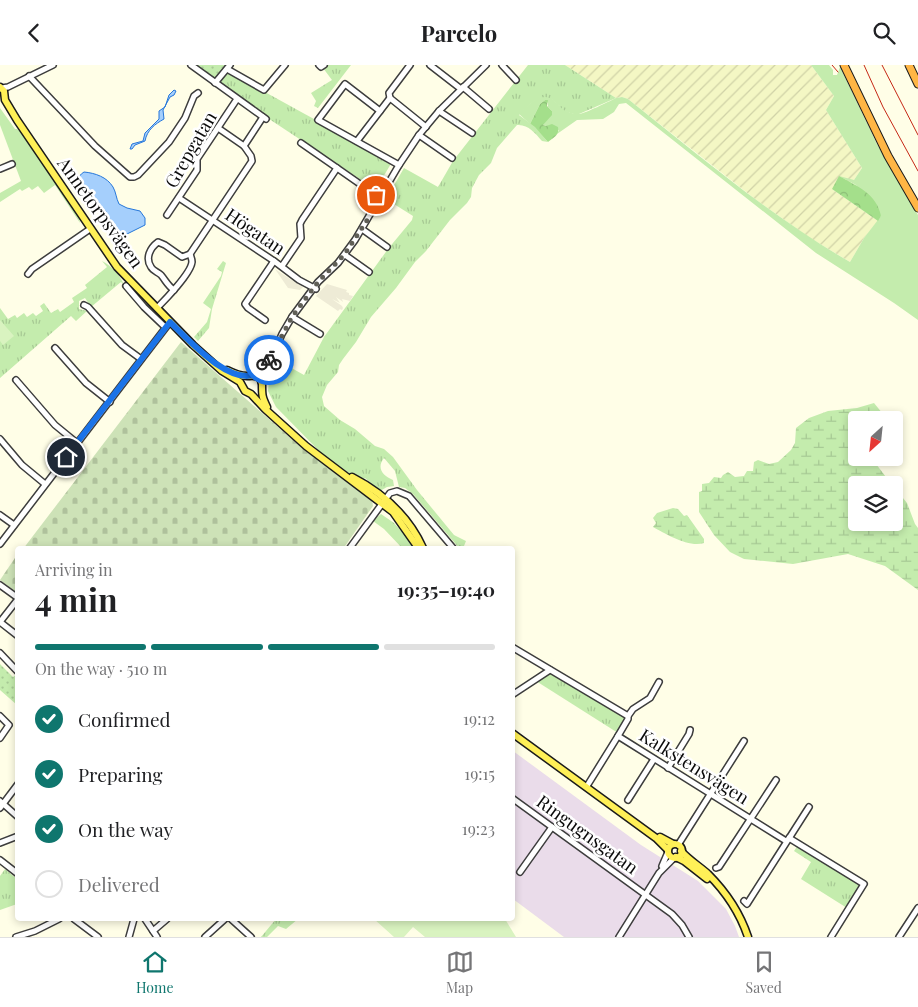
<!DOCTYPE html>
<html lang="en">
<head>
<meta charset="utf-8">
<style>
  :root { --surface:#fff; --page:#f2f2f2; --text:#202124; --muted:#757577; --line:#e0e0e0; --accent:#0f766e }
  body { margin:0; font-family:"Playfair Display",serif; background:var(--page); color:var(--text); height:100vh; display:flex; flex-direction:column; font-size:19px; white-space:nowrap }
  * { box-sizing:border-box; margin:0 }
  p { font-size:16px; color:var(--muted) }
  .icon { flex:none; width:28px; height:28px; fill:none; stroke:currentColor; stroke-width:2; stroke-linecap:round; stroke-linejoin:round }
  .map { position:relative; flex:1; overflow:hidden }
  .side { position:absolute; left:15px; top:481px; width:500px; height:375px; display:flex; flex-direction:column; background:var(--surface); border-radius:5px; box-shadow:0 2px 8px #0003 }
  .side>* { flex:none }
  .needle { width:32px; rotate:207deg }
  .tools { position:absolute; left:848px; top:346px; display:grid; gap:10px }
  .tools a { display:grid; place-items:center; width:55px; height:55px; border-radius:5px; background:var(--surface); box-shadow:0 2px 8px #0003; font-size:25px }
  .pin { position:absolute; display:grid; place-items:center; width:42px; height:42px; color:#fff; margin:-21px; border:2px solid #fff; border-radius:50%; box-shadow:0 1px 5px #0007 }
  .courier { position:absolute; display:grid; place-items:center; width:50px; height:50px; margin:-25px; border:4px solid #1a73e8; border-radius:50%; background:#fff; color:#222; box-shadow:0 1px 6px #0007 }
  .overview em { font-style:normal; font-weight:700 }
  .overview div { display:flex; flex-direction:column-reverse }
  .overview { display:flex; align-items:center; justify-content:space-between; height:85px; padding:0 20px }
  h1 { font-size:32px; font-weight:700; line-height:38px }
  .bar { display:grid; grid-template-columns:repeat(4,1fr); gap:8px 5px; align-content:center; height:60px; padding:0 20px }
  .bar i { height:6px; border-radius:4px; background:var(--line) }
  .bar .selected { background:var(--accent) }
  .bar p { grid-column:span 4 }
  ol { padding:0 20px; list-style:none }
  li { display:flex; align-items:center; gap:15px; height:55px }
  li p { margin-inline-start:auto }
  li .icon { padding:5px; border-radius:50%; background:var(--accent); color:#fff; stroke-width:4 }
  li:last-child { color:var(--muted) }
  li i { width:28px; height:28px; border:2px solid var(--line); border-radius:50% }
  header { display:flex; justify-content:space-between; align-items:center; height:65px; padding:0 20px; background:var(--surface); font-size:22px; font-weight:700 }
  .menu { display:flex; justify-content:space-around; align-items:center; height:70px; border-top:1px solid var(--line); background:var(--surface); font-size:14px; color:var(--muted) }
  .menu a { display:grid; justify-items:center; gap:2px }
  .menu .selected { color:var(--accent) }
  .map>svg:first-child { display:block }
</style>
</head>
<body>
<header><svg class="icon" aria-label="back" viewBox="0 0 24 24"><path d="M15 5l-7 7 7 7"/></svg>Parcelo<svg class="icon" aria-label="search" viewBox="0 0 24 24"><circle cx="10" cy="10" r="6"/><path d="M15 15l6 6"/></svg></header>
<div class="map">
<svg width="918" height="872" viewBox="0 0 918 872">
  <defs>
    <pattern id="farmland-furrows" width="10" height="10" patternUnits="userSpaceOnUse" patternTransform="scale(1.25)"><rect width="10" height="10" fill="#f4f7c4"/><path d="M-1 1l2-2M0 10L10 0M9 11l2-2" fill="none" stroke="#d0d2a7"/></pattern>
    <pattern id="forest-crowns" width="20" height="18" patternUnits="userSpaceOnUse" patternTransform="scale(1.25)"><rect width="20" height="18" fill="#a4df8b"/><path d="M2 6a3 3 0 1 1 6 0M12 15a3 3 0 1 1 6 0" fill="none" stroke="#8cbe77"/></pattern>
    <pattern id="wetland-marsh" width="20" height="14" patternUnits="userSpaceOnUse" patternTransform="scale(1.25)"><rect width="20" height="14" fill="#c4ecad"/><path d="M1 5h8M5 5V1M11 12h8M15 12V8" fill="none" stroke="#a7c994"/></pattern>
    <pattern id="cemetery-stones" width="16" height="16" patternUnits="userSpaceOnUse" patternTransform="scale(1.25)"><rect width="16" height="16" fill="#cde2b7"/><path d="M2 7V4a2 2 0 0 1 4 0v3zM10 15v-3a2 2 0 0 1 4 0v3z" fill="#afc19c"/></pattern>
    <pattern id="park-tufts" width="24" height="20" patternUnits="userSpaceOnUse" patternTransform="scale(1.25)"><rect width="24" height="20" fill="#c4ecad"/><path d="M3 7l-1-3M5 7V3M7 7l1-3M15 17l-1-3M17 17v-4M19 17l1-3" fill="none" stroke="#a7c994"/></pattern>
    <pattern id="garden-dots" width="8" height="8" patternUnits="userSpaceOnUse" patternTransform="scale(1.25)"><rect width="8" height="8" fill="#c4ecad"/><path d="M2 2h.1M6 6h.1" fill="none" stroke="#a7c994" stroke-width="1.8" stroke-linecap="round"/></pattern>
  </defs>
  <rect width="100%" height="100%" fill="#fffee7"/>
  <!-- industrial -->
  <polygon fill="#eadcea" points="513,686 641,780 698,816 726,844 735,861 739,872 564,872 513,834"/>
  <!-- farmland -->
  <polygon fill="url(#farmland-furrows)" points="565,0 811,0 834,31 826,45 862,103 854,115 832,124 878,156 864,173 850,197 810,173 755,134 628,34 622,32 616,33"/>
  <!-- grass -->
  <g fill="#c4ecad">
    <path d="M 811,0 L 829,0 L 833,5 L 833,10 L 837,10 L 840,2 L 877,79 L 918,150 L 918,255 L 894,238 L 816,188 L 626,38 L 619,39 L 614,47 L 603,54 L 577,55 L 557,69 L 559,65 L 543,60 L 552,46 L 548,42 L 548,38 L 545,35 L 540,39 L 530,59 L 519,49 C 557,9 550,49 579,49 C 586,48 608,37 616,33 L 622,32 L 628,34 C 700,91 770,151 850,197 L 864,173 L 881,151 L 856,120 L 839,111 L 854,115 L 862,103 L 826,45 L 834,31 Z"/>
    <polygon points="0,43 15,64 17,64 20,66 78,150 80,158 55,120 44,128 38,121 32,125 29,122 22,126 20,124 0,137 0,128 21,116 0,60"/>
  </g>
  <!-- forest -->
  <g fill="url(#forest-crowns)">
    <path d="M 545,35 L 548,35 L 547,41 L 552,46 L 552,50 L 543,60 L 546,61 L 552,59 L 558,62 C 560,70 553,73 548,77 L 530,59 L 540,39 Z"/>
    <path d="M 839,111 C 857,121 877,129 881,151 L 878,156 L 832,124 Z"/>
  </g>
  <!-- wetland -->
  <g fill="url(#wetland-marsh)">
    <polygon points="874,338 887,354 856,355 856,392 873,393 873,395 892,420 856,420 856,458 894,458 894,422 907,438 915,459 918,463 918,525 885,501 848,489 793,499 744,494 730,487 714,470 699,447 699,427 702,426 702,419 709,418 714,412 721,413 723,410 728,407 735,412 744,411 747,406 753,406 754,397 758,395 769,399 778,397 791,385 795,378 796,363 809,353 828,346 857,343"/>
    <path d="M 673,443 L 678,444 L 684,451 L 687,450 L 704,474 L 704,478 C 689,483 666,469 653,462 L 656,458 L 653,453 L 657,448 Z"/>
  </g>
  <!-- cemetery -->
  <g fill="url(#cemetery-stones)">
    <polygon points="181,277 303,384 372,436 373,441 343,484 23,484"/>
    <polygon points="17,490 17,528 0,515"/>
  </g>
  <!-- park -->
  <g fill="url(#park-tufts)">
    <polygon points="324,0 351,0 318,43 314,41 316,36 311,28 332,15 323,3"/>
    <path d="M 528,0 L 565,0 L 616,33 L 579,49 C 551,51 557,9 519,50 L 535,62 L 548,77 L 542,76 C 535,68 528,59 517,60 L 497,83 L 491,98 L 479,110 L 472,123 L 471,132 L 467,138 L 450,155 L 426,186 L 415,197 L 396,223 L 371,252 L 356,277 L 343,294 L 339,300 L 338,307 L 327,320 L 322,332 L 324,341 L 340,355 L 355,364 L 375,381 L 384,384 L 393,392 L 417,425 L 454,470 L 466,476 L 464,481 L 465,484 L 460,484 L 413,429 L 405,423 L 399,422 L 395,406 L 384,393 C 376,403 383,411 393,415 L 394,421 L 387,422 L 380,426 L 365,413 L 363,415 L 355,412 L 327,394 L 276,342 L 268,326 L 269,315 L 279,296 L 304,310 L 324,272 L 388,184 L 412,155 L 413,151 L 386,134 L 404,103 L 438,122 L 453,96 Z"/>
    <polygon points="223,4 392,97 376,124 375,124 219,21 215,18"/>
    <path d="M 102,196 C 112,201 120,210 124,220 L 121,217 L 91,242 L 85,233 L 79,236 L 79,244 L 87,246 L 76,256 L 71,251 L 0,313 L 0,243 L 8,254 L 15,250 L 17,253 L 24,248 L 27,252 L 33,248 L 36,251 L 43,246 L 40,241 L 44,238 L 51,248 L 58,244 L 60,247 L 74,237 L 72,233 L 87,223 L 85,220 L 107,202 Z"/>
    <polygon points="223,196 226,198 212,244 209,263 198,276 194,272 207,257 211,244 203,238 221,211 222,207 217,204"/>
    <polygon points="381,449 394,458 402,467 407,468 416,484 403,484 384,464 373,456"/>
    <polygon points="550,606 626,651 626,653 618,668 536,616"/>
    <polygon points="798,780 861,820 847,843 801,814 811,797 794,786"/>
    <polygon points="5,804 17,814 17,839 0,845 0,811"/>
    <polygon points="276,854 298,854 286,864 278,861 267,872 261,872"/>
  </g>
  <!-- garden -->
  <g fill="url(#garden-dots)">
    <polygon points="196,0 226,0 215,14"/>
    <polygon points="0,599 13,612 16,610 17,612 17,640 0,625"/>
  </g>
  <!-- pitch -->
  <g fill="#d9f3c0">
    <polygon points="0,255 14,271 3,280 0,276"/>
    <polygon points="374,854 505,854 516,872 425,872 413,862 404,872 394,872"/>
  </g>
  <!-- plaza -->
  <g fill="#eeebd6">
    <polygon points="275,204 290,214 303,222 300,225 288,223"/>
    <polygon points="327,219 347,225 346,227 349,228 349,230 353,231 350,236 342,234 343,237 336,232 340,238 332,234 342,241 343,243 342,245 340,244 338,246 316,231"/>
  </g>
  <!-- water -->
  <g fill="#a5cffc" stroke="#2677da">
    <path d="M 174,25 L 176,26 L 174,30 L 170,32 L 163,45 L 164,54 C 155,59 147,65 145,76 L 135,80 L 132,84 L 130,84 L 132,79 L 143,76 L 145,68 L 159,54 L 159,46 L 165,42 L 169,30 Z"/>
    <path d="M 84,107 C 95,108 107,112 113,122 C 116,127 116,133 119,139 L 127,143 L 140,146 L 145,153 L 145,160 L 125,170 L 110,165 L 105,156 L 106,146 C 102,145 98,144 94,142 C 83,136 69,116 84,107 Z"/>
  </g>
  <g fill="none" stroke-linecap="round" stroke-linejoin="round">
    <defs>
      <g id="minor">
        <polyline points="191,0 266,54"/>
        <polyline points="319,0 321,2 324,0"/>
        <polyline points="430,0 461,24"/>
        <polyline points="502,0 516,15"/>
        <polyline points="227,4 264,25 285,0"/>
        <polyline points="29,11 95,81 130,112 134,112 138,110 169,77 185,53 194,31 198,28"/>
        <polyline points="215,18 230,0"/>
        <polyline points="463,22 489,44"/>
        <polyline points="2,23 8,22 53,0"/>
        <polyline points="390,33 389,28 410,0"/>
        <polyline points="380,46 345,19 318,55 399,100"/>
        <polyline points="439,46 472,68"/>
        <polyline points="218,63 244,81"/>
        <polyline points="419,70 452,93"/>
        <polyline points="357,76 390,33 426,62"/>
        <polyline points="337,103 380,133"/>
        <polyline points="0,104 12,99"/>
        <polyline points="179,133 274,196 299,215 316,224"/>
        <polyline points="167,150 197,105 197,94 237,34"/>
        <polyline points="362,164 387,182"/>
        <polyline points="345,190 369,207"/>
        <polyline points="282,201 301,173 300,159 302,155 337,103 301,78"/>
        <polyline points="28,209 32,204 90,164"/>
        <polyline points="126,221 144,242 165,262"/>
        <path d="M 174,225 C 168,221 166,216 161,210 C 158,207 153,206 151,202 C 145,193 150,183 158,177 L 165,180 L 182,192 L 190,189"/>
        <polyline points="84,240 88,242 122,280 141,294"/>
        <path d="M 157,243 C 165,235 191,208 192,197 C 192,194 191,192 190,189 L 252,96 L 251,91 L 244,81 L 263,52"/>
        <polyline points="292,252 320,269"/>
        <polyline points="265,255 248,243 245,239 274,196"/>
        <polyline points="55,283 86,318 110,337"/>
        <polyline points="255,310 263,304 269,296"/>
        <polyline points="16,315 55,360 77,378"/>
        <polyline points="261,317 282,269 292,252 318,217 338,198 355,175 399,100 419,70 439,46 486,0"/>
        <polyline points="0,374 22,400 45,419"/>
        <polyline points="0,450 14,460"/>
        <polyline points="0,479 170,257"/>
        <polyline points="349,484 387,432 390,428 397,426 409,431 454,484"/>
        <polyline points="0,520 18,533"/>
        <polyline points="0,557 18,534"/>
        <polyline points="0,557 18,571"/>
        <polyline points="512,582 628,651 628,654 618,671 786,776"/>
        <polyline points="0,588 18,607"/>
        <polyline points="512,630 550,605"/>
        <polyline points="0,651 9,660 0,673"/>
        <polyline points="628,651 633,644 650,633 659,617"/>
        <polyline points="668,703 689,669 690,665"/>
        <polyline points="587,721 618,671"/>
        <polyline points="512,733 672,849 682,860 689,872"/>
        <polyline points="628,735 654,694"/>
        <polyline points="0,736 18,752"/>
        <polyline points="0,743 18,719"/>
        <polyline points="789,773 864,819 831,872"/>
        <polyline points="0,778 18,771"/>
        <polyline points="678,780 744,676"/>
        <polyline points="0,795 18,809"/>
        <polyline points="662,801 668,787"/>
        <polyline points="716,803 719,802 776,715"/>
        <polyline points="520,807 552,762"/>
        <polyline points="744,836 747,839 809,742"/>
        <polyline points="74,854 98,872"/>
        <polyline points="145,854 157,872"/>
        <polyline points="231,854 251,872"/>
        <polyline points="153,866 167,854"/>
        <polyline points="16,872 35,866 59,854"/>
        <polyline points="129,872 134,854"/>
        <polyline points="205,872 225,854"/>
        <polyline points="619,872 659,808 675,792"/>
        <polyline points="899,872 918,843"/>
      </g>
      <g id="major">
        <polyline points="0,22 4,26 5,35 17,55 117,202 193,280 222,306 240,317 245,326 251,329 265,344 306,381 393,447 419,484"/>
        <path d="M 227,305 C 233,308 241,311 247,311 C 253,311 261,309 262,319 C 262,330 262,332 267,342"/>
        <path d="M 352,412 C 383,428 408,450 423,483"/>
        <polyline points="512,668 656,773 668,785"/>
        <polyline points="660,772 673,779"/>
        <circle cx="675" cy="786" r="7"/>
        <path d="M 681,786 C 689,795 699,801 708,809 C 726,827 740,848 748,872"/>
        <polyline points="676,792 684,796 707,814"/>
      </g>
      <g id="highway">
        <polyline points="844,0 888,91 918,143"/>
        <polyline points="909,0 918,19"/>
      </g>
    </defs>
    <!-- minor casing -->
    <use href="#minor" stroke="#3d3d3d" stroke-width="8"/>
    <!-- major casing -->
    <use href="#major" stroke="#1b1b1b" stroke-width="9"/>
    <!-- highway casing -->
    <use href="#highway" stroke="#1b1b1b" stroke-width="9"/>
    <!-- minor -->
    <use href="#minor" stroke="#fff" stroke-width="5"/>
    <!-- major -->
    <use href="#major" stroke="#fff057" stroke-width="6"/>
    <!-- highway -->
    <use href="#highway" stroke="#ffb645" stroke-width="7"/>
    <!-- rail -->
    <g stroke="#c52816" stroke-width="1">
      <polyline points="832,0 838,7"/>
      <polyline points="864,0 883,42 918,106"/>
      <polyline points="882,0 918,70"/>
    </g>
  </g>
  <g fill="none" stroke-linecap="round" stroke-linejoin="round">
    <!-- done -->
    <polyline stroke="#605f57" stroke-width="5" stroke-dasharray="0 9" points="269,295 292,252 318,217 344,190 366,157 380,132 376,130"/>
    <!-- route -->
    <path stroke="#1a73e8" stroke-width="6" d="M 66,392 L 170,257 C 188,274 229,321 256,309 C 262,307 266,300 269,295"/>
  </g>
  <g text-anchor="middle" stroke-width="5" stroke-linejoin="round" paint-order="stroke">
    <!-- street labels -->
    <g font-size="18" fill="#0a0a0a" stroke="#fff">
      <text transform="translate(191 85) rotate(-60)" y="6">Grepgatan</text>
      <text transform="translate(100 148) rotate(54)" y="6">Annetorpsvägen</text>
      <text transform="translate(255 167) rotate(34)" y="6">Högatan</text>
      <text transform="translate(694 702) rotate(32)" y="6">Kalkstensvägen</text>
      <text transform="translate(587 770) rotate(36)" y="6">Ringugnsgatan</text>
    </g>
  </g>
</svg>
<div class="tools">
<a><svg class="needle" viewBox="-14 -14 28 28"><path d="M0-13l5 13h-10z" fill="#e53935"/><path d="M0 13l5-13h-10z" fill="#757577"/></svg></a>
<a><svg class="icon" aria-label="layers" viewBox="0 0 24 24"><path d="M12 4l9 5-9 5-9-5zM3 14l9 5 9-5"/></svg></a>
</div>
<div class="pin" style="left:376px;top:130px;background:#ea580c"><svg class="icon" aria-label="bag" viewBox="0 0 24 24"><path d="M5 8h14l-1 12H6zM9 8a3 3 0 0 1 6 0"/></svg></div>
<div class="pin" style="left:66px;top:392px;background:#1f2937"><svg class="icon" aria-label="home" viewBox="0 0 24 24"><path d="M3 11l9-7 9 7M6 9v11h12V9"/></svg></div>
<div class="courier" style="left:269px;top:295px"><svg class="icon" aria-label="bike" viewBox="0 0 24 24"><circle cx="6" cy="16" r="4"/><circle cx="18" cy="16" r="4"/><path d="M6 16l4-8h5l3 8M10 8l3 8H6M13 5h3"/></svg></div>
<section class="side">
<div class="overview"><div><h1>4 min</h1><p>Arriving in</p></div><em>19:35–19:40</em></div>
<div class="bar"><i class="selected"></i><i class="selected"></i><i class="selected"></i><i></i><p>On the way · 510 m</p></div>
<ol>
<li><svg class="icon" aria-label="check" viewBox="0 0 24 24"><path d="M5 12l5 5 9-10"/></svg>Confirmed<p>19:12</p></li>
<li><svg class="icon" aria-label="check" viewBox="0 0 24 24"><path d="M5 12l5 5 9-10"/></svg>Preparing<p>19:15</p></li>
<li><svg class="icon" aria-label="check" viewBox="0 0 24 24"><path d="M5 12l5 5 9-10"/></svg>On the way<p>19:23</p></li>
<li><i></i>Delivered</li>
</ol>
</section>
</div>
<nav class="menu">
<a class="selected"><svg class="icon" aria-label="home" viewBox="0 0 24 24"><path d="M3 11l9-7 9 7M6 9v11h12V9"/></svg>Home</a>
<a><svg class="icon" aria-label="map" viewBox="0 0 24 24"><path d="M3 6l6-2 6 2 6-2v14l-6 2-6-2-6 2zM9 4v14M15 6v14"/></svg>Map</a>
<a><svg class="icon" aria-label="saved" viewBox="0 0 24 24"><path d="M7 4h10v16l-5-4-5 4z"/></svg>Saved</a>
</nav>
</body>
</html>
